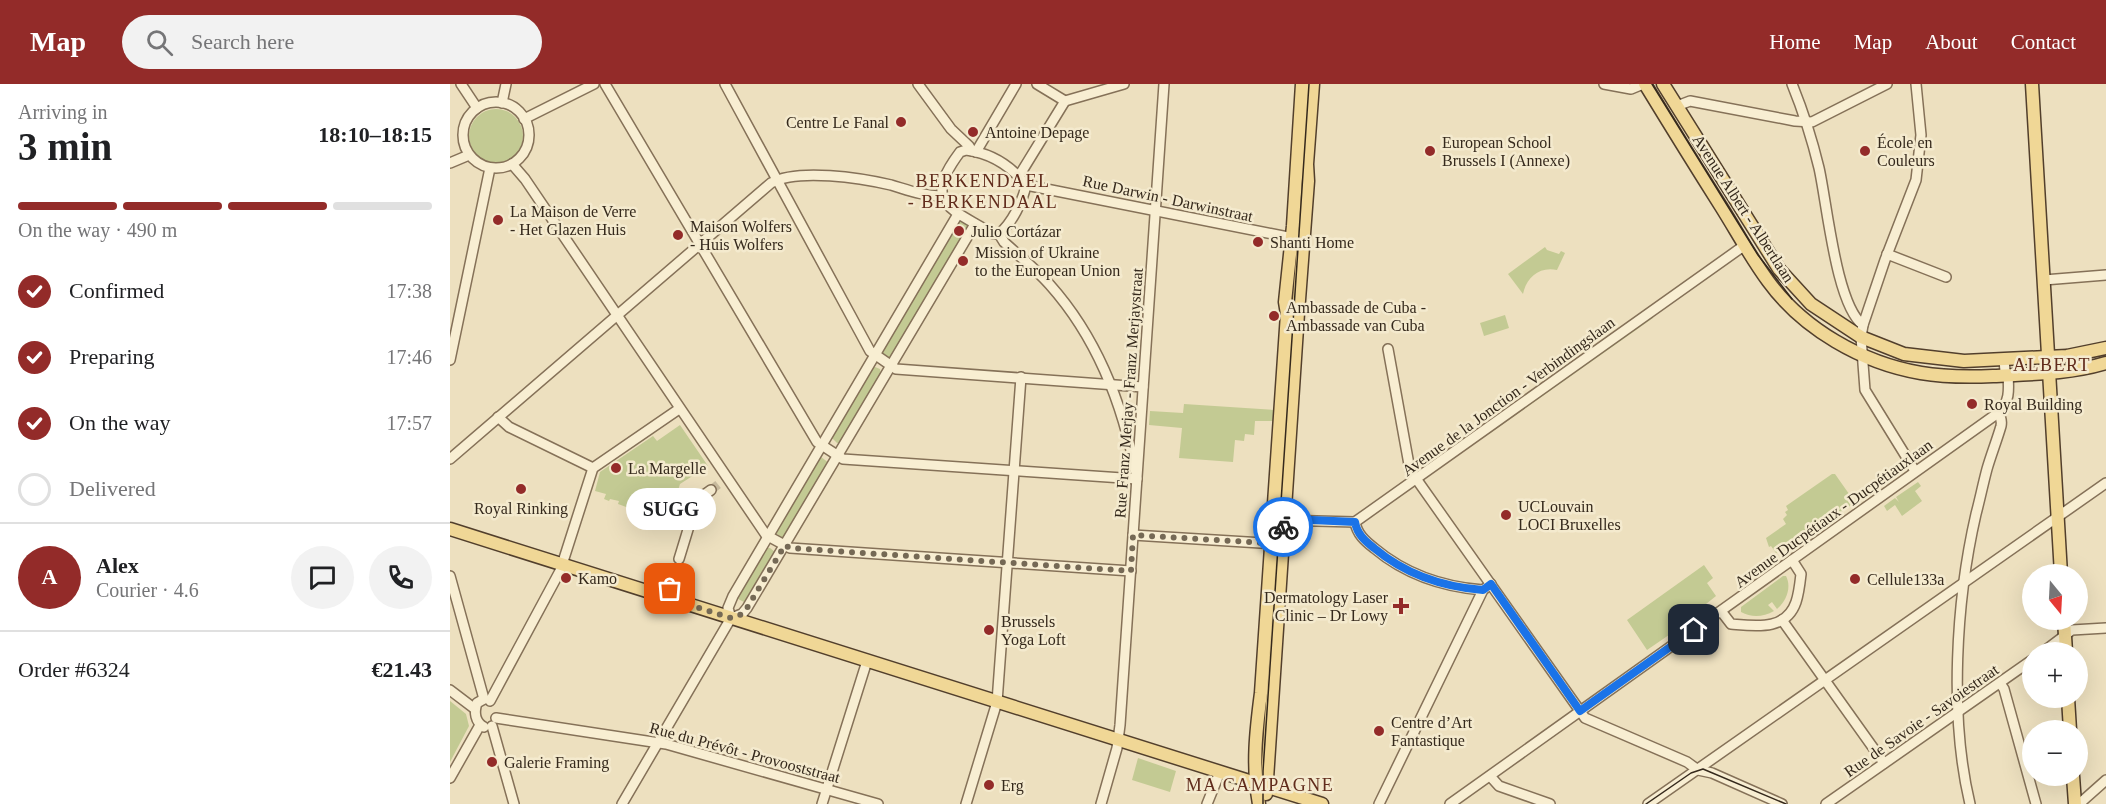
<!DOCTYPE html>
<html lang="en">
<head>
<meta charset="utf-8">
<style>
  :root { --surface:#fff; --page:#f2f2f2; --text:#202124; --muted:#757577; --line:#e0e0e0; --accent:#932b29 }
  body { margin:0; font-family:"Times New Roman",serif; background:var(--page); color:var(--text); height:100vh; display:flex; flex-direction:column; font-size:22px; white-space:nowrap }
  * { box-sizing:border-box; margin:0 }
  p { font-size:20px; color:var(--muted) }
  .icon { flex:none; width:33px; height:33px; fill:none; stroke:currentColor; stroke-width:2; stroke-linecap:round; stroke-linejoin:round }
  .map { position:relative; flex:1; overflow:hidden }
  .drawer { display:flex; flex-direction:column; background:var(--surface); width:450px }
  .drawer>* { flex:none }
  .needle { width:39px; rotate:162deg }
  .controls { position:absolute; left:1572px; top:480px; display:grid; gap:12px }
  .controls a { display:grid; place-items:center; width:66px; height:66px; border-radius:50%; background:var(--surface); box-shadow:0 6px 24px #0002; font-size:30px }
  .pin { position:absolute; display:grid; place-items:center; width:51px; height:51px; color:#fff; margin:-26px; border-radius:12px; box-shadow:0 3px 9px #0006 }
  .courier { position:absolute; display:grid; place-items:center; width:60px; height:60px; margin:-30px; border:4px solid #1a73e8; border-radius:50%; background:#fff; color:#222; box-shadow:0 2px 8px #0007 }
  .bubble { position:absolute; height:42px; border-radius:21px; background:var(--surface); box-shadow:0 6px 24px #0002; font-size:20px; font-weight:800; line-height:42px; text-align:center }
  .head em { font-style:normal; font-weight:800 }
  .head div { display:flex; flex-direction:column-reverse }
  .head { display:flex; align-items:center; justify-content:space-between; height:102px; padding:0 18px }
  h1 { font-size:39px; font-weight:800; line-height:45px }
  .bar { display:grid; grid-template-columns:repeat(4,1fr); gap:9px 6px; align-content:center; height:72px; padding:0 18px }
  .bar i { height:8px; border-radius:4px; background:var(--line) }
  .bar .on { background:var(--accent) }
  .bar p { grid-column:span 4 }
  .line { display:flex; align-items:center; gap:15px; padding:0 18px; border-top:2px solid var(--line) }
  .line div { flex:1 }
  .round { display:grid; place-items:center; flex:none; width:63px; height:63px; border-radius:32px; background:var(--page) }
  ol { padding:0 18px; list-style:none }
  li { display:flex; align-items:center; gap:18px; height:66px }
  li p { margin-inline-start:auto }
  li .icon { padding:6px; border-radius:50%; background:var(--accent); color:#fff; stroke-width:4 }
  li:last-child { color:var(--muted) }
  li i { width:33px; height:33px; border:3px solid var(--line); border-radius:50% }
  header { display:flex; align-items:center; gap:36px; box-sizing:border-box; height:84px; padding:0 30px; background:var(--accent); color:#fff }
  header strong { font-size:28px }
  nav { display:flex; gap:33px; margin-inline-start:auto; font-size:21px }
  .search { width:420px; height:54px; background:var(--page); display:flex; align-items:center; gap:15px; box-sizing:border-box; padding:0 21px; border-radius:33px; color:var(--muted); font-size:22px }
  main { display:flex; flex:1; min-height:0 }
  .map>svg:first-child { display:block }
</style>
</head>
<body>
<header>
<strong>Map</strong>
<div class="search"><svg class="icon" aria-label="search" viewBox="0 0 24 24"><circle cx="10" cy="10" r="6"/><path d="M15 15l6 6"/></svg>Search here</div>
<nav><a>Home</a><a>Map</a><a>About</a><a>Contact</a></nav>
</header>
<main>
<section class="drawer">
<div class="head"><div><h1>3 min</h1><p>Arriving in</p></div><em>18:10–18:15</em></div>
<div class="bar"><i class="on"></i><i class="on"></i><i class="on"></i><i></i><p>On the way · 490 m</p></div>
<ol>
<li><svg class="icon" aria-label="check" viewBox="0 0 24 24"><path d="M5 12l5 5 9-10"/></svg>Confirmed<p>17:38</p></li>
<li><svg class="icon" aria-label="check" viewBox="0 0 24 24"><path d="M5 12l5 5 9-10"/></svg>Preparing<p>17:46</p></li>
<li><svg class="icon" aria-label="check" viewBox="0 0 24 24"><path d="M5 12l5 5 9-10"/></svg>On the way<p>17:57</p></li>
<li><i></i>Delivered</li>
</ol>
<div class="line" style="height:108px"><b class="round" style="background:var(--accent);color:#fff">A</b><div><b>Alex</b><p>Courier · 4.6</p></div><a class="round"><svg class="icon" aria-label="chat" viewBox="0 0 24 24"><path d="M4 5h16v11H9l-5 4z"/></svg></a><a class="round"><svg class="icon" aria-label="phone" viewBox="0 0 24 24"><path d="M5 4h4l2 5-3 2q2 4 5 5l2-3 5 2v4C11 20 4 13 5 4z"/></svg></a></div>
<div class="line" style="height:78px"><div>Order #6324</div><b>€21.43</b></div>
</section>
<div class="map">
<svg width="1656" height="720" viewBox="0 0 1656 720">
  <rect width="100%" height="100%" fill="#ede0bf"/>
  <!-- green -->
  <g fill="#c3ca93">
    <circle cx="46" cy="52" r="27"/>
    <polygon points="509,136 517,141 517,145 441,273 437,273 431,268"/>
    <path d="M 1095,163 L 1097,166 L 1109,170 L 1111,167 L 1115,169 L 1107,186 C 1089,182 1076,194 1073,210 L 1058,190 Z"/>
    <polygon points="1204,230 1203,234 1039,350 1040,348"/>
    <polygon points="1055,231 1059,244 1034,252 1030,239"/>
    <polygon points="425,283 430,285 431,291 392,358 387,359 381,353 422,284"/>
    <polygon points="734,320 824,326 823,337 805,337 804,351 795,350 794,357 785,356 783,378 729,374 732,344 699,341 700,327 733,329"/>
    <polygon points="230,341 258,382 230,400 217,442 200,437 201,432 168,420 169,417 160,415 159,417 154,415 156,410 145,407 150,388 203,352 207,357"/>
    <polygon points="371,373 379,379 334,454 332,454 325,448 368,374"/>
    <polygon points="1382,390 1385,390 1404,417 1403,420 1352,456 1341,459 1326,469 1321,462 1319,463 1316,454 1336,440 1333,435 1337,431 1335,428 1338,426 1336,422"/>
    <polygon points="1468,398 1471,402 1465,407 1472,417 1452,432 1445,421 1437,427 1434,422 1445,414 1449,418 1446,413"/>
    <polygon points="316,464 320,464 325,468 294,518 288,515 288,512"/>
    <polygon points="1254,481 1263,494 1257,499 1266,512 1256,520 1251,529 1197,566 1177,536"/>
    <path d="M 1333,492 L 1336,492 C 1342,504 1336,517 1327,525 L 1322,518 L 1318,521 L 1324,527 C 1313,533 1302,534 1291,528 L 1291,523 Z"/>
    <polygon points="0,617 16,630 19,642 0,678"/>
    <polygon points="688,674 726,687 720,708 682,696"/>
  </g>
  <g fill="none" stroke-linecap="round" stroke-linejoin="round">
    <!-- minor-tunnel -->
    <g stroke="#c8bb9e" stroke-width="9" stroke-dasharray="9 4.5" stroke-linecap="butt">
      <polyline points="261,406 270,399"/>
      <polyline points="220,505 229,475"/>
    </g>
    <defs>
      <g id="minor">
        <polyline points="11,0 27,24"/>
        <path d="M 155,0 L 367,358 L 393,375 L 687,395 C 674,323 649,256 600,201 C 586,185 569,172 554,158 L 549,150"/>
        <polyline points="275,0 420,267 446,285 693,303"/>
        <polyline points="468,0 501,45 519,62 522,67"/>
        <polyline points="1154,0 1181,5 1193,0"/>
        <path d="M 1342,0 C 1353,27 1362,55 1369,84 C 1377,119 1386,221 1413,241"/>
        <polyline points="615,17 674,0"/>
        <circle cx="46" cy="51" r="33"/>
        <polyline points="52,19 56,0"/>
        <polyline points="1227,22 1240,17 1345,37 1362,38 1437,0"/>
        <polyline points="74,35 144,0"/>
        <path d="M 516,66 C 540,69 561,82 576,101 C 573,117 562,139 549,150 L 543,150 C 501,124 471,120 510,68 Z"/>
        <polyline points="526,68 566,0"/>
        <polyline points="0,79 19,71"/>
        <polyline points="62,80 75,95 316,451 340,464 681,487"/>
        <polyline points="569,92 615,17 587,0"/>
        <polyline points="576,101 848,155"/>
        <polyline points="1437,170 1496,193"/>
        <polyline points="1594,196 1656,191"/>
        <polyline points="938,265 960,386 1135,634 1237,678 1248,686 1262,689 1332,720"/>
        <polyline points="0,276 40,84"/>
        <polyline points="48,333 59,343 143,384"/>
        <path d="M 0,375 L 321,99 C 348,84 411,94 441,101 C 458,106 473,112 491,112"/>
        <polyline points="1465,387 1415,306 1411,253 1413,241 1435,176 1466,96 1471,51 1466,0"/>
        <polyline points="828,436 905,438 1295,161"/>
        <path d="M 905,438 C 907,450 915,457 924,464 C 955,490 993,503 1033,506"/>
        <polyline points="683,451 828,460"/>
        <polyline points="229,475 247,416 261,406"/>
        <polyline points="0,492 34,615"/>
        <path d="M 1271,527 L 1281,540 C 1306,542 1336,547 1346,518 C 1349,509 1350,499 1351,490 L 1342,476"/>
        <polyline points="281,534 278,524 283,512 508,130"/>
        <polyline points="281,534 292,530 297,524 525,140"/>
        <polyline points="1332,536 1434,679"/>
        <polyline points="1593,568 1622,546 1656,544"/>
        <polyline points="1550,599 1554,605 1586,720"/>
        <polyline points="0,606 25,625"/>
        <polyline points="40,617 110,487 143,384 229,325"/>
        <polyline points="46,634 216,660 428,720"/>
        <polyline points="42,642 64,720"/>
        <path d="M 34,643 C 25,638 24,628 27,619 L 34,615"/>
        <polyline points="1040,692 1049,702 1100,720"/>
        <polyline points="0,694 30,641"/>
        <polyline points="172,720 281,534"/>
        <polyline points="372,720 417,577"/>
        <polyline points="516,720 547,618 571,293"/>
        <polyline points="651,720 667,664 670,641 714,0"/>
        <polyline points="757,720 770,688"/>
        <polyline points="929,720 1033,506 1041,500"/>
        <path d="M 1000,720 L 1548,329 C 1560,318 1559,306 1558,291 L 1555,287 L 1554,276"/>
        <polyline points="1198,720 1656,399"/>
        <polyline points="1376,720 1582,576"/>
        <path d="M 1520,720 C 1499,632 1506,517 1526,430 C 1530,415 1533,400 1537,385 C 1541,371 1547,356 1551,342 C 1552,337 1551,333 1548,329"/>
        <polyline points="1629,720 1656,696"/>
      </g>
      <g id="major">
        <path d="M 1195,0 C 1220,41 1246,83 1272,124 C 1287,148 1301,174 1318,197 C 1353,245 1412,279 1471,289 C 1494,293 1519,293 1543,292 C 1581,290 1620,290 1656,279"/>
        <polyline points="1213,0 1329,185 1361,220 1411,253 1454,270 1514,277 1617,272 1656,264"/>
        <polyline points="1582,0 1611,490"/>
        <polyline points="0,445 872,720"/>
        <polyline points="1614,536 1616,568"/>
        <polyline points="1618,614 1620,646"/>
        <polyline points="1623,692 1625,720"/>
        <polyline points="816,710 848,229 858,97 857,80 863,0"/>
        <path d="M 809,720 C 802,682 806,647 811,609 L 837,230 L 835,218 L 843,142 L 852,0"/>
      </g>
    </defs>
    <!-- minor casing -->
    <use href="#minor" stroke="#857158" stroke-width="12"/>
    <!-- major casing -->
    <use href="#major" stroke="#523f2c" stroke-width="15"/>
    <!-- minor -->
    <use href="#minor" stroke="#f8eed2" stroke-width="9"/>
    <!-- major -->
    <use href="#major" stroke="#f0d796" stroke-width="12"/>
    <!-- tram -->
    <g stroke="#35291c" stroke-width="1.5">
      <polyline points="1202,0 1308,171 1342,215"/>
      <polyline points="813,720 813,687 859,0"/>
      <polyline points="1196,720 1241,689 1253,685 1336,720"/>
    </g>
  </g>
  <g fill="none" stroke-linecap="round" stroke-linejoin="round">
    <!-- done -->
    <polyline stroke="#756955" stroke-width="6" stroke-dasharray="0 10.8" points="220,505 217,514 281,534 292,530 297,524 335,461 340,464 681,487 683,451 832,460 833,443"/>
    <!-- route -->
    <path stroke="#1a73e8" stroke-width="8" d="M 833,443 L 833,436 L 840,435 L 905,438 C 907,450 915,457 924,464 C 955,490 993,503 1033,506 L 1041,500 L 1130,627 L 1244,546"/>
  </g>
  <!-- markers -->
  <g fill="#932b29" stroke="#f4eace" stroke-width="2">
    <circle cx="451" cy="38" r="6"/>
    <circle cx="523" cy="48" r="6"/>
    <circle cx="980" cy="67" r="6"/>
    <circle cx="1415" cy="67" r="6"/>
    <circle cx="48" cy="136" r="6"/>
    <circle cx="509" cy="147" r="6"/>
    <circle cx="228" cy="151" r="6"/>
    <circle cx="808" cy="158" r="6"/>
    <circle cx="513" cy="177" r="6"/>
    <circle cx="824" cy="232" r="6"/>
    <circle cx="1522" cy="320" r="6"/>
    <circle cx="166" cy="384" r="6"/>
    <circle cx="71" cy="405" r="6"/>
    <circle cx="1056" cy="431" r="6"/>
    <circle cx="116" cy="494" r="6"/>
    <circle cx="1405" cy="495" r="6"/>
    <path d="M948 513h6v6h6v6h-6v6h-6v-6h-6v-6h6z"/>
    <circle cx="539" cy="546" r="6"/>
    <circle cx="929" cy="647" r="6"/>
    <circle cx="42" cy="678" r="6"/>
    <circle cx="539" cy="701" r="6"/>
  </g>
  <g text-anchor="middle" stroke-width="5" stroke-linejoin="round" paint-order="stroke">
    <!-- poi labels -->
    <g font-size="16" fill="#35291c" stroke="#f4eace" text-anchor="start">
      <text x="439" y="44" text-anchor="end">Centre Le Fanal</text>
      <text x="535" y="54">Antoine Depage</text>
      <text x="992" y="64">European School<tspan x="992" dy="18">Brussels I (Annexe)</tspan></text>
      <text x="1427" y="64">École en<tspan x="1427" dy="18">Couleurs</tspan></text>
      <text x="60" y="133">La Maison de Verre<tspan x="60" dy="18">- Het Glazen Huis</tspan></text>
      <text x="240" y="148">Maison Wolfers<tspan x="240" dy="18">- Huis Wolfers</tspan></text>
      <text x="521" y="153">Julio Cortázar</text>
      <text x="820" y="164">Shanti Home</text>
      <text x="525" y="174">Mission of Ukraine<tspan x="525" dy="18">to the European Union</tspan></text>
      <text x="836" y="229">Ambassade de Cuba -<tspan x="836" dy="18">Ambassade van Cuba</tspan></text>
      <text x="1534" y="326">Royal Building</text>
      <text x="178" y="390">La Margelle</text>
      <text x="1068" y="428">UCLouvain<tspan x="1068" dy="18">LOCI Bruxelles</tspan></text>
      <text x="71" y="430" text-anchor="middle">Royal Rinking</text>
      <text x="128" y="500">Kamo</text>
      <text x="1417" y="501">Cellule133a</text>
      <text x="938" y="519" text-anchor="end">Dermatology Laser<tspan x="938" dy="18">Clinic – Dr Lowy</tspan></text>
      <text x="551" y="543">Brussels<tspan x="551" dy="18">Yoga Loft</tspan></text>
      <text x="941" y="644">Centre d’Art<tspan x="941" dy="18">Fantastique</tspan></text>
      <text x="54" y="684">Galerie Framing</text>
      <text x="551" y="707">Erg</text>
    </g>
    <!-- street labels -->
    <g font-size="16" fill="#35291c" stroke="#f4eace">
      <text transform="translate(718 114) rotate(12)" y="6">Rue Darwin - Darwinstraat</text>
      <text transform="translate(1294 124) rotate(57)" y="6">Avenue Albert - Albertlaan</text>
      <text transform="translate(678 309) rotate(-86)" y="6">Rue Franz Merjay - Franz Merjaystraat</text>
      <text transform="translate(1058 312) rotate(-36)" y="6">Avenue de la Jonction - Verbindingslaan</text>
      <text transform="translate(1383 429) rotate(-36)" y="6">Avenue Ducpétiaux - Ducpétiauxlaan</text>
      <text transform="translate(1471 636) rotate(-35)" y="6">Rue de Savoie - Savoiestraat</text>
      <text transform="translate(295 668) rotate(15)" y="6">Rue du Prévôt - Provooststraat</text>
    </g>
    <!-- neighbourhood labels -->
    <g font-size="18" letter-spacing="1.5" fill="#612c1c" stroke="#f4eace">
      <text x="533" y="103">BERKENDAEL<tspan x="533" dy="21">- BERKENDAAL</tspan></text>
      <text x="1602" y="287">ALBERT</text>
      <text x="810" y="707">MA CAMPAGNE</text>
    </g>
  </g>
</svg>
<div class="controls">
<a><svg class="needle" viewBox="-14 -14 28 28"><path d="M0-13l5 13h-10z" fill="#e53935"/><path d="M0 13l5-13h-10z" fill="#757577"/></svg></a>
<a>+</a>
<a>−</a>
</div>
<div class="pin" style="left:220px;top:505px;background:#ea580c"><svg class="icon" aria-label="bag" viewBox="0 0 24 24"><path d="M5 8h14l-1 12H6zM9 8a3 3 0 0 1 6 0"/></svg></div>
<div class="pin" style="left:1244px;top:546px;background:#1f2937"><svg class="icon" aria-label="home" viewBox="0 0 24 24"><path d="M3 11l9-7 9 7M6 9v11h12V9"/></svg></div>
<div class="courier" style="left:833px;top:443px"><svg class="icon" aria-label="bike" viewBox="0 0 24 24"><circle cx="6" cy="16" r="4"/><circle cx="18" cy="16" r="4"/><path d="M6 16l4-8h5l3 8M10 8l3 8H6M13 5h3"/></svg></div>
<div class="bubble" style="left:176px;top:404px;width:90px">SUGG</div>
</div>
</main>
</body>
</html>
